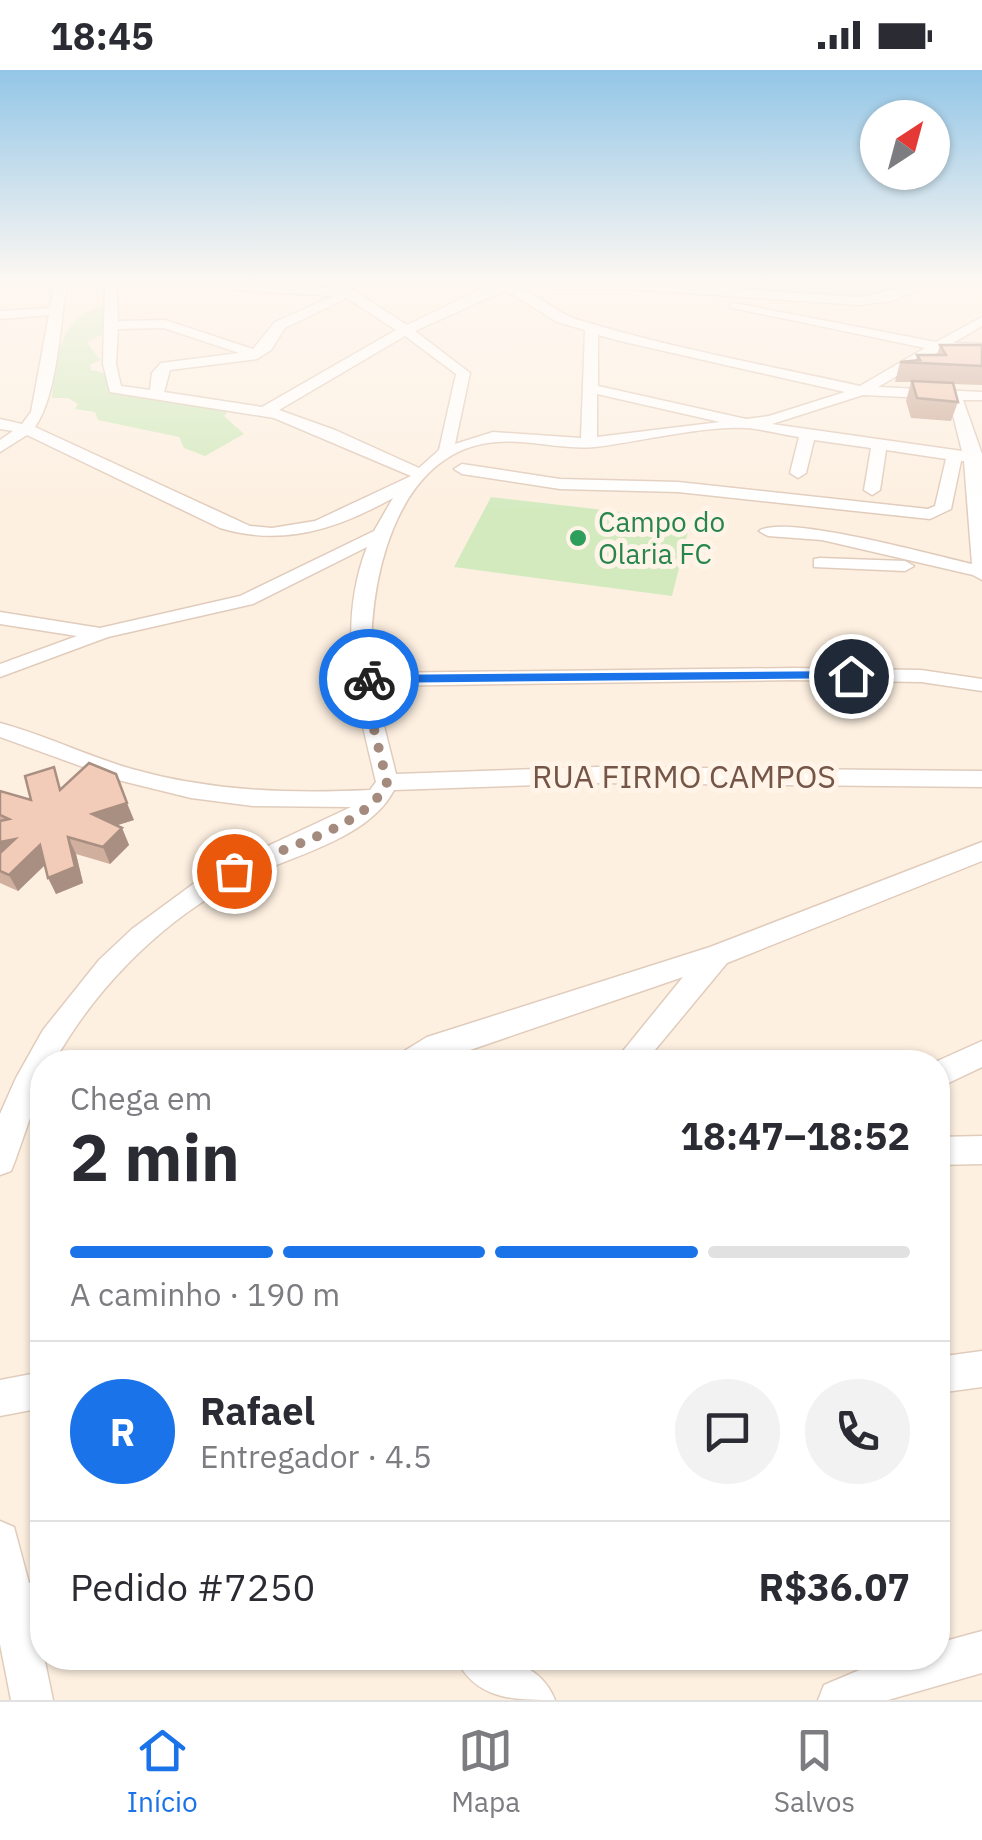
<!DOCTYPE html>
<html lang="pt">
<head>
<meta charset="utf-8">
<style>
  :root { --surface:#fff; --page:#f2f2f3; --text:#2b2b33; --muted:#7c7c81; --line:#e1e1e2; --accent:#1a73e8 }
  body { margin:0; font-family:"IBM Plex Sans",sans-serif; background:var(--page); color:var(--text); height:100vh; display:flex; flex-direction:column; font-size:38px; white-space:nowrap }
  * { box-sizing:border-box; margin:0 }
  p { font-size:32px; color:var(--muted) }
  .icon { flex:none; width:55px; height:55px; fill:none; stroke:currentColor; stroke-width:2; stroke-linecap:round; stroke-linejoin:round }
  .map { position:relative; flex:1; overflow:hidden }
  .side { position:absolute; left:30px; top:980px; width:920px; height:620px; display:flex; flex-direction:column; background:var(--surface); border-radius:40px; box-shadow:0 2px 8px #0004 }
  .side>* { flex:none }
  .needle { width:65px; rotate:36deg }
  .tools { position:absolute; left:860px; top:30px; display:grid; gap:20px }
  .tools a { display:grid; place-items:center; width:90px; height:90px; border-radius:50%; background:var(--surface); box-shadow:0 2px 8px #0004; font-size:50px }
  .pin { position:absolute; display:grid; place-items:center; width:85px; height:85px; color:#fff; margin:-42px; border:5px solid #fff; border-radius:50%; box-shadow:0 2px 10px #0007 }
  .courier { position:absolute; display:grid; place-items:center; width:100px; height:100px; margin:-50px; border:8px solid #1a73e8; border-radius:50%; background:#fff; color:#222; box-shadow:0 2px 12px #0007 }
  .head em { font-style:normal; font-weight:800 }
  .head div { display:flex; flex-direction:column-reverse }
  .head { display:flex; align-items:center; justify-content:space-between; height:170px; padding:0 40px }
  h1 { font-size:65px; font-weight:800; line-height:75px }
  .bar { display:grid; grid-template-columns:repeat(4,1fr); gap:15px 10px; align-content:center; height:120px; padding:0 40px }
  .bar i { height:12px; border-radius:8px; background:var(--line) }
  .bar .on { background:var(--accent) }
  .bar p { grid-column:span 4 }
  .line { display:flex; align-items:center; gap:25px; padding:0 40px; border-top:2px solid var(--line) }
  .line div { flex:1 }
  .round { display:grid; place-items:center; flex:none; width:105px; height:105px; border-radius:52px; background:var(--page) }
  .status { display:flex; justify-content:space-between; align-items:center; height:70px; padding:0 50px; background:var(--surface); direction:ltr }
  .status svg { height:28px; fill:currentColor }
  .tabs { display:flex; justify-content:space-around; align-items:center; height:140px; border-top:2px solid var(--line); background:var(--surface); font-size:28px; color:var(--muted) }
  .tabs a { display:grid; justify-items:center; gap:5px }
  .tabs .on { color:var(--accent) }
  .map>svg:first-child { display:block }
</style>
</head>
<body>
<div class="status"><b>18:45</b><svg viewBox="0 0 49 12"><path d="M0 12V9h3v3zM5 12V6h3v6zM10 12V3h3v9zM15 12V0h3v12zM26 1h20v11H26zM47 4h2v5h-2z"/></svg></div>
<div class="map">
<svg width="982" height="1630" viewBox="0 0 982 1630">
  <rect width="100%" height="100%" fill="#fdf0e1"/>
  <!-- green -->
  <g fill="#d3eabf">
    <polygon points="581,212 730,212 857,219 914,216 861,229"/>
    <path d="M 111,234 L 112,259 L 87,272 L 100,290 L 90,295 L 91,300 L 109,304 L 112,318 L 230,339 L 224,346 L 244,364 L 205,386 L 184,378 L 179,367 L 98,350 L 95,342 L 75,339 L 78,334 L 68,328 L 52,328 C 56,286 60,242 111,234 Z"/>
    <polygon points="491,427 691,450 672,526 454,497"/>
  </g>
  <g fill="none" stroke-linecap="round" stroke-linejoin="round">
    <defs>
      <g id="minor">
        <path d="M 55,212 L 67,212 C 60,253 58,324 35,357 L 250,456 L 272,458 L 315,451 L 411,406 L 274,348 L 110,322 L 103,294 L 105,212 L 117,212 L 118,251 L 165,250 L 253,279 L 275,252 L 333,226 L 178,216 L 172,212 L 330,218 L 320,212 L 335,212 L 353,220 L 407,255 L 496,212 C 527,212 550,241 579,250 C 671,278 766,295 860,316 L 925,278 L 728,237 L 734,233 L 936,272 L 982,247 L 982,256 L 953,273 L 982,274 L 982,282 L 940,281 L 878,317 L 982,322 L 982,330 L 963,330 L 982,384 L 982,510 L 973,505 L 822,470 L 768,466 L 759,461 C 782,443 937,486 972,494 L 964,391 L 961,391 L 951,439 L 930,449 L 678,422 L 560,419 L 462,404 L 454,399 L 462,394 L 560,409 L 678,412 L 928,439 L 935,436 L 946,389 L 886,380 L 880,420 L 872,425 L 864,420 L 871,378 L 814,370 L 806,403 L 798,408 L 790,403 L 799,367 C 782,365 763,359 746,358 C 706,355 638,372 595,377 C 562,380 529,369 496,372 C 392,380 366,521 372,603 L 794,598 L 921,600 L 982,609 L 982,621 L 921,612 L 794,610 L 374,616 L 396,704 L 597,697 L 982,701 L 982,717 L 597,713 L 394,720 C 366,774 278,788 225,818 C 155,858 93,922 54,992 L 42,992 L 42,1014 L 15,1091 L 11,1101 L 0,1105 L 0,1044 L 16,1008 L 43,960 L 99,890 L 132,859 L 204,806 L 351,737 L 253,736 L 191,728 L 122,711 L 0,667 L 0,653 C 45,665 87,686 132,699 C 209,721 290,724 370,720 L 376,712 C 357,632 336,557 367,477 L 253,534 L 108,567 L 0,607 L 0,594 L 77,566 L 0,554 L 0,542 L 100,558 L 240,526 L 374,461 L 393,428 C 337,459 283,477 220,458 L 27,365 L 0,382 L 0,370 L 13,361 L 0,359 L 0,349 L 22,354 L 31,342 L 49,245 L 0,249 L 0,241 L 50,238 ZM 506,220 L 557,252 L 585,260 L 581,368 L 493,362 L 455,374 L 470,303 L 415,261 ZM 347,228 L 396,260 L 262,337 L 164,322 L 170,300 L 257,289 L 271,280 L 285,258 ZM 164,258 L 239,283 L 161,293 L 152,303 L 150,320 L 121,316 L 116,294 L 118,259 ZM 598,265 L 620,271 L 845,322 L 769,346 L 746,349 L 598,316 ZM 405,266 L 456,304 L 439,380 L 419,398 L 335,360 L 279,340 ZM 597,324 L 720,352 L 597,367 ZM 863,325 L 949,329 L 962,381 L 772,354 Z"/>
        <path d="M 556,212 L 639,212 L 858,227 C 883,225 910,210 933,213 L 892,231 L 858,235 L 632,219 L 552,219 Z"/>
        <polygon points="820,488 905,491 914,496 905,501 814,497 814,489"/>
        <polygon points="982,772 982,791 727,893 645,992 614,992 683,907 435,992 397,992 401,983 427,967 710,877"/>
        <polygon points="982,971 982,997 938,1018 935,992"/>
        <polygon points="982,1066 982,1094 938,1095 938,1067"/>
        <polygon points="982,1281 982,1317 938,1323 938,1287"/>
        <polygon points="42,1302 42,1338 0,1346 0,1310"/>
        <polygon points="0,1451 14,1457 29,1513 42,1513 42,1553 37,1553 53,1630 11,1630 0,1574"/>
        <polygon points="982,1561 982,1603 888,1630 818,1630 824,1615 888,1588 938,1588 938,1573"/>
        <path d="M 456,1588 C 495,1586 538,1588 555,1630 C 514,1630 475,1630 456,1588 Z"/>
      </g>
    </defs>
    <!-- minor casing -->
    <use href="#minor" stroke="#e1ccbc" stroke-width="3"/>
    <!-- minor -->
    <use href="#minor" fill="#fff" fill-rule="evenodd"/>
  </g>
  <!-- wall -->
  <g fill="#d0af9e">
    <polygon points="940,275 982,275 982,315 953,314 958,332 951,351 911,348 906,331 911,312 895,312 900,292 916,291 917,285 937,285"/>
    <polygon points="62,718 134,750 117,755 122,758 129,775 110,794 76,784 83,813 56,824 45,795 18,821 0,813 0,721 31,730"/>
  </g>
  <!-- shaded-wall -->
  <g fill="#a98f81">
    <polygon points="127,733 134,750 99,761 92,744"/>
    <polygon points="122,758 129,775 110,794 103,777"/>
    <polygon points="68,767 76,784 83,813 56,824 48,808"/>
    <polygon points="15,769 0,791 0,772"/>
    <polygon points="40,775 48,792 18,821 9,805"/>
  </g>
  <!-- building -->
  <g fill="#f2ccb8" stroke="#a98f81" stroke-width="2.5">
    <polygon points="940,275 982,275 982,296 900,292 920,290 917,285 946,285"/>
    <polygon points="912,311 953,313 958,332 917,328"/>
    <polygon points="89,693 116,704 127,733 92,744 122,758 103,777 68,767 75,797 48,808 40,775 9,805 0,801 0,783 15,769 0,772 0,751 9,749 0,745 0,721 31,730 25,706 54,697 60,720"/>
  </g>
  <!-- sky -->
  <linearGradient id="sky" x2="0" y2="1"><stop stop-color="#93c6e7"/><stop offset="0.48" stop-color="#fef8f2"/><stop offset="1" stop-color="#fef8f2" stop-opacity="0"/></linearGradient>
  <rect width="982" height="440" fill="url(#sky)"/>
  <!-- route -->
  <polygon fill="#1a73e8" points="851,601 856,608 369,613 362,609 369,605"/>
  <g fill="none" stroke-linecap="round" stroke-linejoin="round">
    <!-- done -->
    <path stroke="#a48b7d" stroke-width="10" stroke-dasharray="0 18" d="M 234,801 C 277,778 369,758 387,712 L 362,610 L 369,609"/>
  </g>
  <!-- markers -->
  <circle fill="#2e9e5b" stroke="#fff4e7" stroke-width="4" cx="578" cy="468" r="10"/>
  <g text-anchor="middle" stroke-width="10" stroke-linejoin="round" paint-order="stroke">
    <!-- far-leisure labels -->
    <g font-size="28" fill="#27864d" stroke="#fff4e7" text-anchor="start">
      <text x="598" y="462">Campo do<tspan x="598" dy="32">Olaria FC</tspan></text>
    </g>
    <!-- street labels -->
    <g font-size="32" fill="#745547" stroke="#fff4e7">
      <text x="684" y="718">RUA FIRMO CAMPOS</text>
    </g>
  </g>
</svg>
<div class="tools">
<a><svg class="needle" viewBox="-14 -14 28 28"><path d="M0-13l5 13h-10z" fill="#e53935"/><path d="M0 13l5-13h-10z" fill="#7c7c81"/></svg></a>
</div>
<div class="pin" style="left:234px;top:801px;background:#ea580c"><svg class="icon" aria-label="bag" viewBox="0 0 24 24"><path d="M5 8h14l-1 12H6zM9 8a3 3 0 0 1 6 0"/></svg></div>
<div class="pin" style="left:851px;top:606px;background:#1f2937"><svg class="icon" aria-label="home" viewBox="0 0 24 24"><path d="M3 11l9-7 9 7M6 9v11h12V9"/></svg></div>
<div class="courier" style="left:369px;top:609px"><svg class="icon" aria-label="bike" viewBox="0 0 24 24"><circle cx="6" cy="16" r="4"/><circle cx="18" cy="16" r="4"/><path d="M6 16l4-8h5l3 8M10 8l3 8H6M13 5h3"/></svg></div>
<section class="side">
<div class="head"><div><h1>2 min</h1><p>Chega em</p></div><em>18:47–18:52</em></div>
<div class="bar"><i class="on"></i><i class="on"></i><i class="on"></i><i></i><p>A caminho · 190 m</p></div>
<div class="line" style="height:180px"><b class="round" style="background:var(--accent);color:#fff">R</b><div><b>Rafael</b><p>Entregador · 4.5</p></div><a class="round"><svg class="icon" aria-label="chat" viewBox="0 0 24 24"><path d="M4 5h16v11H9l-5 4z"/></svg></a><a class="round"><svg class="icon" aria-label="phone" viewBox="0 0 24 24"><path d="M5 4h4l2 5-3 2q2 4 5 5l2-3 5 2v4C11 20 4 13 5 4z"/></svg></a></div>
<div class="line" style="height:130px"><div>Pedido #7250</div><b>R$36.07</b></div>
</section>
</div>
<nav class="tabs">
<a class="on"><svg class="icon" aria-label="home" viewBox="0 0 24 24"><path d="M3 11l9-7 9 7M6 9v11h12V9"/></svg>Início</a>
<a><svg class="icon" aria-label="map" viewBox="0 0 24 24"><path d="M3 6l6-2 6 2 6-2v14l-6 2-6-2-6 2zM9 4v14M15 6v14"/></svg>Mapa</a>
<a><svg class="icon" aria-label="saved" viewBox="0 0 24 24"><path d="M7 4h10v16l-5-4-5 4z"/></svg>Salvos</a>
</nav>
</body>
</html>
